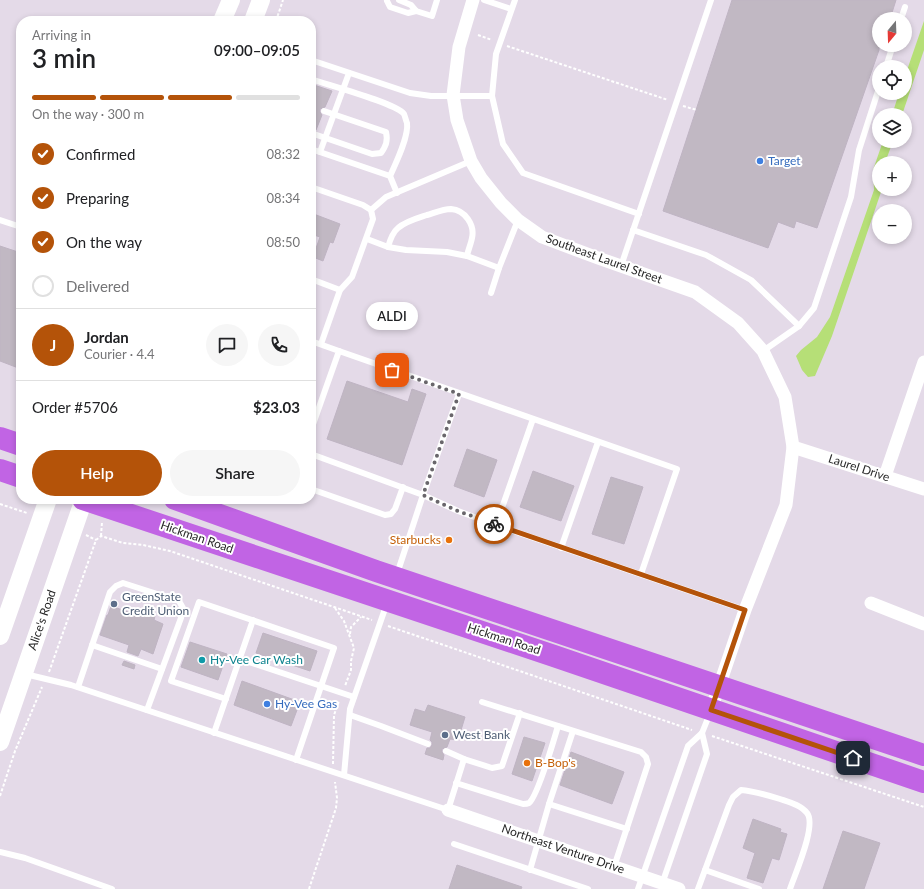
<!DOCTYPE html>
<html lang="en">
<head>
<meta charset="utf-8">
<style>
  :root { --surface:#fff; --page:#f6f6f6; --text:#202124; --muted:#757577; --line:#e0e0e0; --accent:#b45309 }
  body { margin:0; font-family:Lato,sans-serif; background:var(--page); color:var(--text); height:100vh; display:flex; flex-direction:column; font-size:15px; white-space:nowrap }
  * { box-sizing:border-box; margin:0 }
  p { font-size:13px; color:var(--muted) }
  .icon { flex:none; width:22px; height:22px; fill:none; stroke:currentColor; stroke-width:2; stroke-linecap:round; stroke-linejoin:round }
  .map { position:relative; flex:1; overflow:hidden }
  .side { position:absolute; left:16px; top:16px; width:300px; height:488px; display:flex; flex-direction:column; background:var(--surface); border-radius:16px; box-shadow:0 2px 6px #0003 }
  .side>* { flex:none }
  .needle { width:26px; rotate:199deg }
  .controls { position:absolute; left:872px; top:12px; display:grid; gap:8px }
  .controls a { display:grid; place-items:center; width:40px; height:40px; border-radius:50%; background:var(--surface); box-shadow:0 2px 6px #0003; font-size:20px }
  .pin { position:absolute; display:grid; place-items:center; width:34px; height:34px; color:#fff; margin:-17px; border-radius:8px; box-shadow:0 2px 6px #0006 }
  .courier { position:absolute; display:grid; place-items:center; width:40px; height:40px; margin:-20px; border:3px solid #b45309; border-radius:50%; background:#fff; color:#222; box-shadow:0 1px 5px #0007 }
  .bubble { position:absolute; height:28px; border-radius:14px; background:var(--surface); box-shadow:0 2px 6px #0003; font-size:13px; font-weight:600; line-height:28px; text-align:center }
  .overview em { font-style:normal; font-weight:600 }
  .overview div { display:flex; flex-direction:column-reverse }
  .overview { display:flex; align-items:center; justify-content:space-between; height:68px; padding:0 16px }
  h1 { font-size:26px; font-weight:600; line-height:30px }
  .bar { display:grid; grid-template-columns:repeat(4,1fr); gap:6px 4px; align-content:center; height:48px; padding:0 16px }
  .bar i { height:5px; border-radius:3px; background:var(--line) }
  .bar .on { background:var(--accent) }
  .bar p { grid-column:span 4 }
  .line { display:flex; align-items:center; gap:10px; padding:0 16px; border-top:1px solid var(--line) }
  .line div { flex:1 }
  .round { display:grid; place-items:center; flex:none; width:42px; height:42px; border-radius:21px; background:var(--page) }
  ol { padding:0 16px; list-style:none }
  li { display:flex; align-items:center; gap:12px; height:44px }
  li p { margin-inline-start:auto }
  li .icon { padding:4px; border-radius:50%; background:var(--accent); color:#fff; stroke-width:4 }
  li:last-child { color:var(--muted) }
  li i { width:22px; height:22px; border:2px solid var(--line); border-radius:50% }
  .button { display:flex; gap:8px; margin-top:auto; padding:8px 16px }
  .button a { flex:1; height:46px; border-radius:24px; background:var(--accent); color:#fff; font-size:16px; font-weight:600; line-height:46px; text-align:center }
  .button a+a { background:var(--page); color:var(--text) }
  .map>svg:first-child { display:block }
</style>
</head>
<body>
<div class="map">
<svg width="924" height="889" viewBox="0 0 924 889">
  <rect width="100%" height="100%" fill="#e4dae8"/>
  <!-- water -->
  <g fill="#b6df77">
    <polygon points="924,21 924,50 902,115 892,115 899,93 905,93 905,76"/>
    <polygon points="883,141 893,141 885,163 879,163 879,189 881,189 881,192 832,336 815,376 808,377 802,370 796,356 801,350 817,337 830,317 874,190 873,170"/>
  </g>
  <!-- building -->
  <g fill="#c1b8c3" stroke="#bfb4c3">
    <polygon points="732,0 896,0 890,19 879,19 879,50 817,228 796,221 794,228 778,222 768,248 663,211"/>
    <polygon points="311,84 332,91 325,107 320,109 320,112 322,115 316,130 311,129"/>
    <polygon points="311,213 340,224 333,243 330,242 323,261 313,257 320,237 311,234"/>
    <polygon points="0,246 21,253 21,369 0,361"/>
    <polygon points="347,381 408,402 412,389 426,394 402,465 327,439"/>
    <polygon points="467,449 497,460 484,497 454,486"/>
    <polygon points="533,471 574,486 561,521 520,507"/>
    <polygon points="611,477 643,487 624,544 592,534"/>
    <polygon points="111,606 143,617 145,612 155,616 154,620 163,624 153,654 141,649 138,656 127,652 129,645 100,635 107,615 108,615"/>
    <polygon points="263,633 317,651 310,671 256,653"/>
    <polygon points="190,642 227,654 218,680 181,667"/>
    <polygon points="124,661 135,665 134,669 122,665"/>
    <polygon points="242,681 300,702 291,726 234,705"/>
    <polygon points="428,705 465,717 458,740 450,739 447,747 442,749 442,752 444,755 443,760 425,754 427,748 430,748 432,745 432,742 430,740 432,732 410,725 415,709 425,712"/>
    <polygon points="524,737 545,743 532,781 512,774"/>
    <polygon points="571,752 624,772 612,804 560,785"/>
    <polygon points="753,819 781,829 780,832 787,834 779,860 772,858 763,883 747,878 755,853 743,848"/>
    <polygon points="843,831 880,843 864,889 823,889"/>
    <polygon points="457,865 522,887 521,889 449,889"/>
  </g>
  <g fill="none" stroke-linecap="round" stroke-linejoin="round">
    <!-- path -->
    <g stroke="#fff" stroke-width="2" stroke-dasharray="3 2" stroke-linecap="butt">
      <polyline points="276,21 283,0"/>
      <polyline points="478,35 492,40"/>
      <polyline points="507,46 668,100"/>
      <polyline points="683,106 697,110"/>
      <polyline points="0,504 27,513"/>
      <polyline points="86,535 96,540"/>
      <polyline points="101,536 102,522"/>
      <polyline points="335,608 344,621 354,648 351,661 351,670 345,686"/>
      <polyline points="388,626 692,730"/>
      <polyline points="350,634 351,627 361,617"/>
      <polyline points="49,672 96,540 101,536 123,543 143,545 170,551 372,620"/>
      <polyline points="712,736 924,807"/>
      <polyline points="333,764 334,715 339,701"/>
      <polyline points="0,796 15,751 42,687"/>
      <polyline points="309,889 336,808 337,798 335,782"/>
    </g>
    <!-- service -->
    <g stroke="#fff" stroke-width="6">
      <polyline points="399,0 411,5 416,11 432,16 437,0"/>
      <polyline points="484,0 511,9"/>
      <polyline points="515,0 496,54 492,96 503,144 523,173 639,214"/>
      <polyline points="387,1 390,7 408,13 416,11"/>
      <polyline points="901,19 905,7"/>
      <polyline points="311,60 410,93 431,96 492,96"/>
      <polyline points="886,67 893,45"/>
      <path d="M 311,79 C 328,85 396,103 404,114 C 405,116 406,121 407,123 C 409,136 396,163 390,176"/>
      <path d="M 311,133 L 372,154 L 381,153 C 386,146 388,141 386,132 L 324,111"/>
      <polyline points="311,149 390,176 397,193"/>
      <polyline points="320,152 349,73"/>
      <polyline points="311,187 363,205 371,210 373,219 352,277 340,290 321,344"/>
      <polyline points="371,210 386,197 471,161"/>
      <polyline points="0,220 21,227"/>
      <polyline points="633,230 706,255 751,280 799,326 763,351"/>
      <polyline points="367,239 388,247 406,250 447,252 467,256 499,268"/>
      <path d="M 388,247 C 390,240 393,232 398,228 C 406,221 418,218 427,215 C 434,213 443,209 451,209 C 465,210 475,225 472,238 C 471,244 468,250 467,256"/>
      <polyline points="621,266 711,0"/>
      <polyline points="311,279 340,290"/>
      <polyline points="491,293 499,268 518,220"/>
      <polyline points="799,326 814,308 851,197 859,150 879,88"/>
      <polyline points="311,341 339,351 311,430"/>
      <polyline points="339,351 677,469 641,574"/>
      <polyline points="459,394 423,495 458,511 496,525 745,610"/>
      <polyline points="311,454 423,495 397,574"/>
      <polyline points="311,489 385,515 391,514 395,509 403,487"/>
      <polyline points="496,525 533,419"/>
      <polyline points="561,548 598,442"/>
      <polyline points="92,645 162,669"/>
      <polyline points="240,659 354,697"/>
      <polyline points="25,674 71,685 448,810 464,759 446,751"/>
      <polyline points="78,687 110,592 116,586 123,583 179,601 183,608 181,618 147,710"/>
      <polyline points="226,699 171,681 199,602 334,648 296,760"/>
      <polyline points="482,702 641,752 646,757 648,764 614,867"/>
      <polyline points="350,715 381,726 428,744"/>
      <polyline points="214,733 253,620"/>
      <polyline points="464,759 492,768 502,766 520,713"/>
      <polyline points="344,775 350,709 387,603"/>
      <path d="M 456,783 L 523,804 C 525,804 527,804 529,803 C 538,796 554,739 558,726"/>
      <polyline points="549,804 627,829"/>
      <polyline points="454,844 588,889"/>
      <polyline points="0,852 25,858 112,889"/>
      <polyline points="530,870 549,804 573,731"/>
      <polyline points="705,870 759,889"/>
      <polyline points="662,884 707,754 702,733"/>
      <polyline points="638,889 688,746 702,733 710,713"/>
      <path d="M 698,889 L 729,805 L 733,797 L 741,790 C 754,791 767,795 780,799 C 789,802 801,805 807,813 C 817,825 795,874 790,889"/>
    </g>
    <!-- minor -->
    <g stroke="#fff" stroke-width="13">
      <polyline points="473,0 459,47 453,95 457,120 471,161 481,178 501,203 518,220 542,237 598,258 695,292 738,323 763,351 785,397 793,447 786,505 745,610 711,710"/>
      <polyline points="793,447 924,489"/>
      <polyline points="885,476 924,362"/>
      <polyline points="871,603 924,624"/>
      <polyline points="448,810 679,889"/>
    </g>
    <!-- secondary -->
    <g stroke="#fff" stroke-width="18">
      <polyline points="222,21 231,0"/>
      <polyline points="253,21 261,0"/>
      <polyline points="0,636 48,499"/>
      <polyline points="0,742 84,499"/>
    </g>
    <!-- trunk -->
    <g stroke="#c164e4" stroke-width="22">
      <polyline points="0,438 21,445"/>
      <polyline points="0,470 21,477"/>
      <polyline points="83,499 554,656 924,782"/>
      <polyline points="175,499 376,571 924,755"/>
    </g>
  </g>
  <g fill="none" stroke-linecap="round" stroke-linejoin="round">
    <!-- done -->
    <polyline stroke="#69666b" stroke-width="4" stroke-dasharray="0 7.2" points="392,370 459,394 423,495 458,511 494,524"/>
    <!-- route -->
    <polyline stroke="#b45309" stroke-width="5" points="494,524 745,610 711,710 853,758"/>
  </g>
  <!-- markers -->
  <g fill="#3f7fe0" stroke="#fff" stroke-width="1.5">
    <circle cx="760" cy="161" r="4"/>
    <circle cx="267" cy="704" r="4"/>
  </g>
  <g fill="#e8710a" stroke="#fff" stroke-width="1.5">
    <circle cx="449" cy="540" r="4"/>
    <circle cx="527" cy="763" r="4"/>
  </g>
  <g fill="#5c6f8a" stroke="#fff" stroke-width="1.5">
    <circle cx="114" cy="604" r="4"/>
    <circle cx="445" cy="735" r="4"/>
  </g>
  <circle fill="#0f9aa8" stroke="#fff" stroke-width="1.5" cx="202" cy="660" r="4"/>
  <g text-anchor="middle" stroke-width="4" stroke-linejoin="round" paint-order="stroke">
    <!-- shop labels -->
    <g font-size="12" fill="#366cbe" stroke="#fff" text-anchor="start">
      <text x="768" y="165">Target</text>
      <text x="275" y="708">Hy-Vee Gas</text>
    </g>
    <!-- street labels -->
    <g font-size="12" fill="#272727" stroke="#fff">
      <text transform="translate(604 259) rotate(20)" y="4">Southeast Laurel Street</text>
      <text transform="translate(859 468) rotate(18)" y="4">Laurel Drive</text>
      <text transform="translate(197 537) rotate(19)" y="4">Hickman Road</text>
      <text transform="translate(42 620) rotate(-71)" y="4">Alice's Road</text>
      <text transform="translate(504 639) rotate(18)" y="4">Hickman Road</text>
      <text transform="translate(563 849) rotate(19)" y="4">Northeast Venture Drive</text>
    </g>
    <!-- food labels -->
    <g font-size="12" fill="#c56008" stroke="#fff" text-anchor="end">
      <text x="441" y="544">Starbucks</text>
      <text x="535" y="767" text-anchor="start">B-Bop's</text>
    </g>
    <!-- service labels -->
    <g font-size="12" fill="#4e5e75" stroke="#fff" text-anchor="start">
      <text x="122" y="601">GreenState<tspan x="122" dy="14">Credit Union</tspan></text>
      <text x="453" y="739">West Bank</text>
    </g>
    <!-- culture labels -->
    <g font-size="12" fill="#0d838f" stroke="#fff" text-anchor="start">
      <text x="210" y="664">Hy-Vee Car Wash</text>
    </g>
  </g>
</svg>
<div class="controls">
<a><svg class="needle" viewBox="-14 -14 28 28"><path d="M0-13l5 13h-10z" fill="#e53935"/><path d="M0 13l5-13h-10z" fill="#757577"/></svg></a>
<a><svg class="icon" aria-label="locate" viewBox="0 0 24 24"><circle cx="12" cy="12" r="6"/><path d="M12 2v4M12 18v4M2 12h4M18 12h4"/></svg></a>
<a><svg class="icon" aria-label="layers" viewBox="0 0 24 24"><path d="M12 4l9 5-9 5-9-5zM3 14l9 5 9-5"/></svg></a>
<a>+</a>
<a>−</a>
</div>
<div class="pin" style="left:392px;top:370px;background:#ea580c"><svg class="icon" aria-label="bag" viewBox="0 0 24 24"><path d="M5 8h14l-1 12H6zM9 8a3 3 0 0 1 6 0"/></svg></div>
<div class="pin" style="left:853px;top:758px;background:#1f2937"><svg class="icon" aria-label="home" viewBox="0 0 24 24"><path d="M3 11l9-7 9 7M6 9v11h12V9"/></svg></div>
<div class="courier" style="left:494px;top:524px"><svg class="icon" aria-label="bike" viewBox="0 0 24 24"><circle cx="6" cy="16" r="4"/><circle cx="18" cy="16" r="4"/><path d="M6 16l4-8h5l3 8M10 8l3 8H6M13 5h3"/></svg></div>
<div class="bubble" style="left:366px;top:302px;width:52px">ALDI</div>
<section class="side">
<div class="overview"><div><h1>3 min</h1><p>Arriving in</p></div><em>09:00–09:05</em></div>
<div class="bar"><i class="on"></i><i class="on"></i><i class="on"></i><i></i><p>On the way · 300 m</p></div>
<ol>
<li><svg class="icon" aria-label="check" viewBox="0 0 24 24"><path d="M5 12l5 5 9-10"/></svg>Confirmed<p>08:32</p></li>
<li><svg class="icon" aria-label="check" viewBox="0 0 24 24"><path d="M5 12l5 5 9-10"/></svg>Preparing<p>08:34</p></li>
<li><svg class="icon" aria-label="check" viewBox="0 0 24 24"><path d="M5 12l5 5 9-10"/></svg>On the way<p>08:50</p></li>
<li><i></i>Delivered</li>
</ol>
<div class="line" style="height:72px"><b class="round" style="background:var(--accent);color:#fff">J</b><div><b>Jordan</b><p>Courier · 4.4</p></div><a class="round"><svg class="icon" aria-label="chat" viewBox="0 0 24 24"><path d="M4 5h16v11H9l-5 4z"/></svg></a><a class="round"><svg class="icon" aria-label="phone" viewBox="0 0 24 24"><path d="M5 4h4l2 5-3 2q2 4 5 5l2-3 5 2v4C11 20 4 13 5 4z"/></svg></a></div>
<div class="line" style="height:52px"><div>Order #5706</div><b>$23.03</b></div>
<div class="button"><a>Help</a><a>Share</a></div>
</section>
</div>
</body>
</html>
